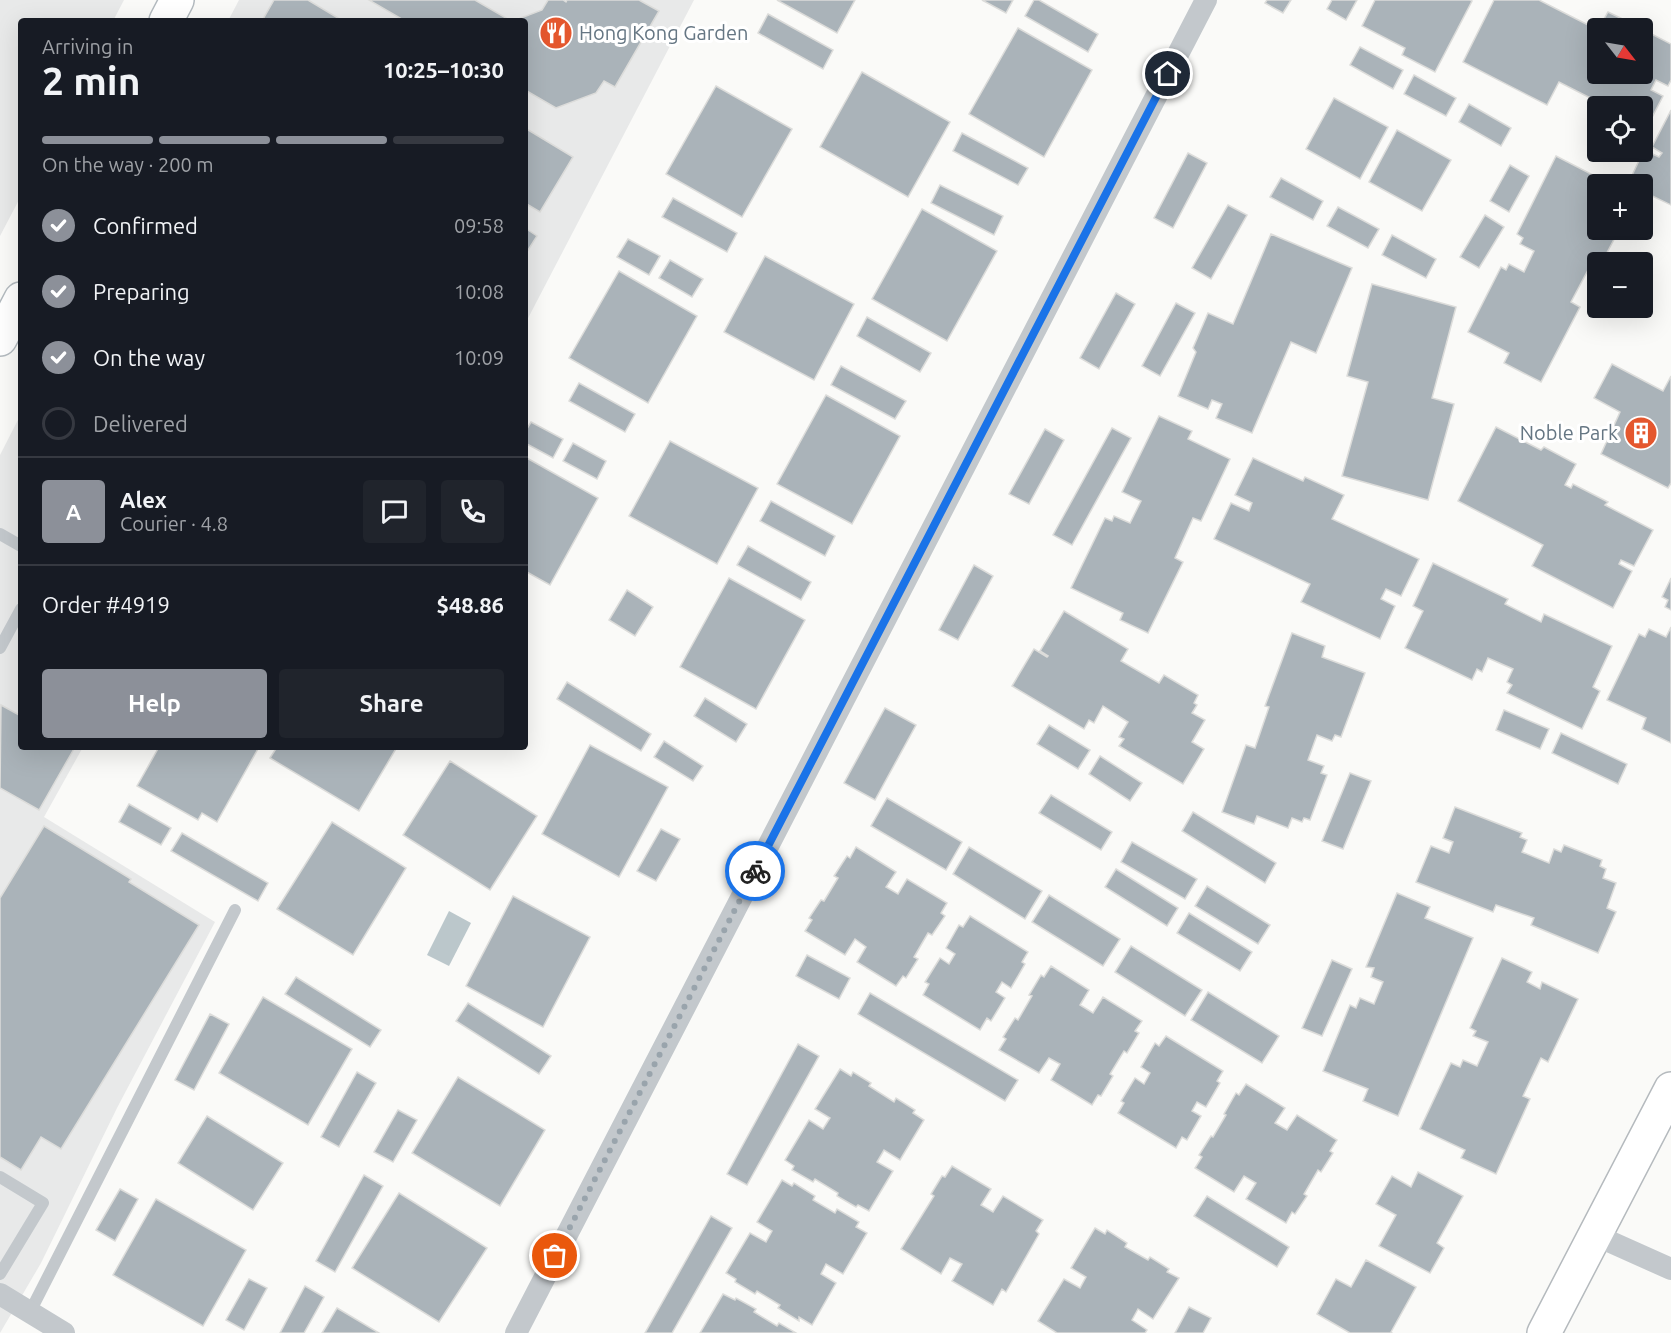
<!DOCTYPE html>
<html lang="en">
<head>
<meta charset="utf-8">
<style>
  :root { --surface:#171b24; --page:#20242c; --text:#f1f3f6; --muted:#9ea1a6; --line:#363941; --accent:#8c9099 }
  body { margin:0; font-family:Ubuntu,sans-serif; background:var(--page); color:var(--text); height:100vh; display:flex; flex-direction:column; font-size:22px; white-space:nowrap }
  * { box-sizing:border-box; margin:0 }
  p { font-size:20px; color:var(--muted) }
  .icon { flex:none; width:33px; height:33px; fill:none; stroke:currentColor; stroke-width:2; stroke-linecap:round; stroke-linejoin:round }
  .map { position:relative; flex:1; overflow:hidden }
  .details { position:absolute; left:18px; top:18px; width:510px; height:732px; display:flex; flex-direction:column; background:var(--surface); border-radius:6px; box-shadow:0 6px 24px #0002 }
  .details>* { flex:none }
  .needle { width:39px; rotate:121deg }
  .fabs { position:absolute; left:1587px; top:18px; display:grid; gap:12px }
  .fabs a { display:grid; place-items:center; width:66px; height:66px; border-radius:6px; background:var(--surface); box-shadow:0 6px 24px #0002; font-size:30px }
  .pin { position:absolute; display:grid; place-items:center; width:51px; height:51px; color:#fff; margin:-26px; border:3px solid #fff; border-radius:50%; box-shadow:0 2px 6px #0007 }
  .courier { position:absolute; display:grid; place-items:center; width:60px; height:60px; margin:-30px; border:4px solid #1a73e8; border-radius:50%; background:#fff; color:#222; box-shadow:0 2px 8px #0007 }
  .head em { font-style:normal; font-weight:700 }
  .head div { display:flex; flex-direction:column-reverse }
  .head { display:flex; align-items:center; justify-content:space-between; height:102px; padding:0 24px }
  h1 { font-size:39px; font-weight:700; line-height:45px }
  .bar { display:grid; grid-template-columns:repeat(4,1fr); gap:9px 6px; align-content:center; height:72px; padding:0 24px }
  .bar i { height:8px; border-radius:4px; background:var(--line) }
  .bar .on { background:var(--accent) }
  .bar p { grid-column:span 4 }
  .line { display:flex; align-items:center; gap:15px; padding:0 24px; border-top:2px solid var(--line) }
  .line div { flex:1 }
  .round { display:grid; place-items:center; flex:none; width:63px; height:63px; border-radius:6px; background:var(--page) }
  ol { padding:0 24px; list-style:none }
  li { display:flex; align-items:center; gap:18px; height:66px }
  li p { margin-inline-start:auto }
  li .icon { padding:6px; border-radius:50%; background:var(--accent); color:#fff; stroke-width:4 }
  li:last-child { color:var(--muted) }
  li i { width:33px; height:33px; border:3px solid var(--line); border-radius:50% }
  .cta { display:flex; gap:12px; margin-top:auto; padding:12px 24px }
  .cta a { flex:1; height:69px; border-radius:6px; background:var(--accent); color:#fff; font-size:24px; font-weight:700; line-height:69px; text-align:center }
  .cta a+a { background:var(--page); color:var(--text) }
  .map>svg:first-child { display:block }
</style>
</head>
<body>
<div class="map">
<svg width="1671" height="1333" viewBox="0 0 1671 1333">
  <rect width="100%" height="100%" fill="#fafaf8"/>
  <!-- built -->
  <g fill="#e8e9e9">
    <polygon points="0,0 124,0 113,21 21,21 21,196 0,236"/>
    <polygon points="239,0 694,0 525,324 525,21 228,21"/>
    <polygon points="21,414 21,747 83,747 44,817 215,922 117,1108 41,1263 0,1333 0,455"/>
  </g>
  <!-- water -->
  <polygon fill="#bbc7cb" points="449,911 471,923 449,966 427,955"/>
  <!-- building -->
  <g fill="#aab3b9" stroke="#dcdcda" stroke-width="1.5">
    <polygon points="274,0 308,0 343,21 262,21"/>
    <polygon points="369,0 475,0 511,21 405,21"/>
    <polygon points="548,0 563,0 566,2 567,0 639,0 659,11 615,87 604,81 596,93 556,108 525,90 525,21 513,21 542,10"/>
    <polygon points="777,0 855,0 837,33"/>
    <polygon points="982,0 1013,0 1006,13"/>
    <polygon points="1034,0 1039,0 1098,34 1088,52 1025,16"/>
    <polygon points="1267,0 1291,0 1283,13 1265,3"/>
    <polygon points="1332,0 1357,0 1346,20 1327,9"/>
    <polygon points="1375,0 1470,0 1472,1 1435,72 1402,55 1405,48 1362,26"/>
    <polygon points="1494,0 1539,0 1598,30 1598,74 1642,74 1642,29 1671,44 1671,80 1668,86 1656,80 1651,90 1663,96 1647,127 1642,125 1642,106 1606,106 1559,82 1547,105 1463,62"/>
    <polygon points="1608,12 1641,28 1599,28"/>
    <polygon points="768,14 833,50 823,69 758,33"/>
    <polygon points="1018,28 1092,70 1044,157 969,114"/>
    <polygon points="1360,47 1403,70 1393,89 1350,65"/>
    <polygon points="862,72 950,122 908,197 820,147"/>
    <polygon points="1414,75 1456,98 1446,116 1404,94"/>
    <polygon points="716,86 792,129 742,217 666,174"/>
    <polygon points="1334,98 1388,127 1360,179 1306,149"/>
    <polygon points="1469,104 1511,128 1501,146 1459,122"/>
    <polygon points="1671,110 1671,205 1642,191 1642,184 1628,184 1644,150 1659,157 1662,153 1652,147"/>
    <polygon points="525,128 573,157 540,212 525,203"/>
    <polygon points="1397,130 1451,160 1422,211 1369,182"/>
    <polygon points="962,133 1028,168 1018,185 953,151"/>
    <polygon points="1188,153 1207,163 1173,228 1154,218"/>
    <polygon points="1556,156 1595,176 1589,189 1598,193 1598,230 1619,230 1602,262 1598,262 1598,271 1588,270 1571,302 1580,307 1541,382 1504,363 1509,353 1468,332 1501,267 1506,270 1509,264 1524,272 1534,251 1520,244 1523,238 1517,234"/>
    <polygon points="1510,165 1529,176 1509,212 1490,201"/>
    <polygon points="1281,178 1323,201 1313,220 1270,197"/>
    <polygon points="940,185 1003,216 994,235 931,203"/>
    <polygon points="673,198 737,233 727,252 662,217"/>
    <polygon points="1228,205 1247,215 1211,279 1192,268"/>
    <polygon points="1338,207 1379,229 1368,248 1327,226"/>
    <polygon points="922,209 997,251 947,341 872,299"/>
    <polygon points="1485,215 1504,227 1479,268 1460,257"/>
    <polygon points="525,228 537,236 525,255"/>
    <polygon points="1271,234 1352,268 1316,353 1291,342 1252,433 1216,418 1222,404 1212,400 1208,409 1178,396 1196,352 1193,348 1208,313 1233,324"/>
    <polygon points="1392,235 1436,259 1426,278 1382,255"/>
    <polygon points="628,239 660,256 649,275 617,257"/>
    <polygon points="765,256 854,304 814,380 724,332"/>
    <polygon points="670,260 703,279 692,297 659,278"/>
    <polygon points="619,271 697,316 648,403 569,358"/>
    <polygon points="1372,284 1456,307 1432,398 1454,404 1428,500 1342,476 1368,382 1347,376"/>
    <polygon points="1116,293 1135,304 1099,369 1080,358"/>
    <polygon points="1176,303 1195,313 1160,376 1142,366"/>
    <polygon points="867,317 931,353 920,372 857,336"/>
    <polygon points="1612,364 1663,391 1671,376 1671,483 1668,488 1601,454 1620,412 1594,398"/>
    <polygon points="841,366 906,401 895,419 831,385"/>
    <polygon points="579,383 635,414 625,432 569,401"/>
    <polygon points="826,395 900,436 852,524 777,484"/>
    <polygon points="1159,416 1192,431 1188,439 1230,459 1201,521 1193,518 1175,558 1183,562 1148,633 1120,620 1123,613 1071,588 1105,518 1112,521 1114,516 1130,523 1141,501 1122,492"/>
    <polygon points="531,422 563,439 553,458 525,443 525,432"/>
    <polygon points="1496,427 1541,450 1544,447 1576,464 1565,485 1571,488 1573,484 1608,502 1605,505 1653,530 1634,566 1621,560 1619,564 1632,571 1613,608 1532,566 1543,545 1458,501"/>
    <polygon points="1112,428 1131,438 1072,545 1053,535"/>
    <polygon points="1045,429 1064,440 1029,504 1009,494"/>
    <polygon points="670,441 758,488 717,564 629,516"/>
    <polygon points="573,443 606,461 597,479 563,461"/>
    <polygon points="525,457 598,498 550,585 525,571"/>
    <polygon points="1253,458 1303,481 1305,477 1344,495 1332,519 1419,559 1401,596 1386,589 1381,599 1395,606 1380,639 1301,602 1310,584 1214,539 1231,503 1249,511 1252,503 1235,495"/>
    <polygon points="771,501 835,536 825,556 760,521"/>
    <polygon points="748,546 811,582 801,600 737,565"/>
    <polygon points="1433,563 1508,599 1505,604 1541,622 1544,614 1612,646 1593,687 1600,691 1582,729 1507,693 1512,685 1507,682 1513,669 1488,658 1482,672 1477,669 1472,680 1405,648 1423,611 1413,606"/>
    <polygon points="974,565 993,576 958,640 939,630"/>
    <polygon points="729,578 805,620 756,709 680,667"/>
    <polygon points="1671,578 1671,610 1665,607 1668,600 1662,597"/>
    <polygon points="627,590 653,607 635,636 609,620"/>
    <polygon points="1064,611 1128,649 1121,661 1159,683 1164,675 1198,695 1194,703 1197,705 1192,713 1205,720 1192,742 1204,749 1183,784 1119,746 1124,739 1119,737 1128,722 1103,706 1094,723 1089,720 1084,729 1012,686 1034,649 1047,657 1048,656 1040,651"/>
    <polygon points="1671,627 1671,743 1642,729 1646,718 1607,700 1639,634 1645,637 1649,629 1666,637"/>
    <polygon points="1292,633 1325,646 1322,657 1365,673 1341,737 1335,735 1332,741 1317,735 1308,760 1324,766 1321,773 1327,775 1310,820 1304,818 1302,822 1292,818 1288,828 1257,816 1254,824 1222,812 1246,745 1255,748 1269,707 1265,706"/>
    <polygon points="567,682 651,734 641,751 557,699"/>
    <polygon points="705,698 747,724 736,742 694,716"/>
    <polygon points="1,705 21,716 21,747 75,747 39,810 0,788"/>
    <polygon points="885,708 916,725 875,800 844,783"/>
    <polygon points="1504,710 1549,729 1540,749 1496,730"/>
    <polygon points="1049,725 1090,750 1078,769 1037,744"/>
    <polygon points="1561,733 1627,764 1618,784 1552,753"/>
    <polygon points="664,741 703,766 693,781 654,757"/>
    <polygon points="590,745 668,787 619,877 542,834"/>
    <polygon points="159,747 259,747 217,822 202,813 198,820 137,786"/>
    <polygon points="277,747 397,747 359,811 270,758"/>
    <polygon points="1100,756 1142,783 1130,801 1089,774"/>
    <polygon points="450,761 537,816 490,890 403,835"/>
    <polygon points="1350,773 1371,781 1343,849 1322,841"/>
    <polygon points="1051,795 1112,832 1101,850 1039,813"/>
    <polygon points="887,798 962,842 946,870 871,826"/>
    <polygon points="129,804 171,828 161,845 119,822"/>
    <polygon points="1455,807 1522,833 1520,837 1527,840 1522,852 1549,863 1554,849 1561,852 1564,845 1602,860 1600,866 1606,869 1603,878 1616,883 1607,908 1616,912 1598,953 1531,925 1534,918 1496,905 1493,912 1416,882 1431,846 1449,853 1453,842 1443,838"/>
    <polygon points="1193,812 1276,863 1265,883 1182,831"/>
    <polygon points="332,822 406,868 353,955 277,909"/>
    <polygon points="44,826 131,879 129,882 199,925 61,1149 41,1137 21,1170 0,1157 0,898"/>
    <polygon points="661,829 680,839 656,881 637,871"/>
    <polygon points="182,833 268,883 258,901 171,851"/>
    <polygon points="1132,842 1197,879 1185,899 1121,862"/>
    <polygon points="856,847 896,872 886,887 898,894 907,879 947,903 941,913 945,916 932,935 928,933 914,957 918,959 906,978 903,976 896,986 857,962 866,947 855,939 845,955 805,931 812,920 809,918 821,900 824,901 838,878 834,876 847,856 850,858"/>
    <polygon points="969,847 1042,891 1025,919 953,874"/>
    <polygon points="1116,869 1178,908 1167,926 1105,887"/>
    <polygon points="1207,886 1270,925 1258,944 1195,906"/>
    <polygon points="1397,893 1430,907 1425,918 1473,938 1398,1116 1363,1101 1368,1089 1323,1071 1350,1005 1356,1008 1360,998 1374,1004 1383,982 1371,977 1374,968 1366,967"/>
    <polygon points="1049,895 1120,939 1103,966 1032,922"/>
    <polygon points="513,896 590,937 543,1027 466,986"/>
    <polygon points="1189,913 1252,952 1240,971 1177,933"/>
    <polygon points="970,916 1028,952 1022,962 1025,964 1011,988 1002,982 996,992 1005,998 991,1021 987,1018 980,1030 923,995 929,984 925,982 940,958 949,964 955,954 946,948 959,925 963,927"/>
    <polygon points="1131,946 1202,990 1185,1016 1115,972"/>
    <polygon points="807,955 850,978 839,999 796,976"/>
    <polygon points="1502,958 1532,972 1527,982 1540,989 1542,982 1578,999 1548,1062 1541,1058 1523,1096 1530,1099 1496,1174 1461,1158 1465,1150 1420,1129 1451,1063 1460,1067 1463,1060 1477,1066 1488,1042 1473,1036 1476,1031 1470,1028"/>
    <polygon points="1332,960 1352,969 1322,1036 1302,1028"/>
    <polygon points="1051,966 1089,990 1080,1005 1093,1013 1103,997 1142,1021 1135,1031 1139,1033 1127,1053 1124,1051 1110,1074 1113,1076 1101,1096 1098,1095 1092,1105 1051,1080 1060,1064 1049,1058 1039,1073 999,1050 1006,1039 1003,1037 1015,1018 1018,1020 1032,996 1029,995 1041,975 1044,977"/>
    <polygon points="296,977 381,1030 370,1047 285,994"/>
    <polygon points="1208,992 1279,1036 1262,1063 1191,1020"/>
    <polygon points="870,993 1018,1080 1005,1101 858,1014"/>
    <polygon points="263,997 352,1049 308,1125 219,1073"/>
    <polygon points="468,1003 551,1056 539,1074 456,1021"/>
    <polygon points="210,1014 229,1024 194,1090 175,1080"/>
    <polygon points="1166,1036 1223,1071 1217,1081 1220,1083 1206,1107 1197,1102 1192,1111 1201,1116 1187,1140 1182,1137 1176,1148 1118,1113 1124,1103 1121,1101 1135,1078 1144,1084 1150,1073 1141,1067 1155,1043 1159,1046"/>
    <polygon points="798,1044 819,1056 747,1185 727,1174"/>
    <polygon points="840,1069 851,1076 853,1072 871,1083 869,1086 894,1102 896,1098 915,1110 913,1113 924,1120 900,1160 884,1150 877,1162 893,1171 869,1211 858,1205 856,1207 837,1196 838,1193 815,1179 813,1182 792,1170 794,1166 785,1160 809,1120 823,1129 830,1118 815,1109"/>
    <polygon points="357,1072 376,1083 339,1147 321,1137"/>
    <polygon points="458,1077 545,1130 500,1206 412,1153"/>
    <polygon points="1246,1084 1285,1108 1275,1123 1287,1130 1297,1115 1337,1140 1330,1151 1333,1153 1321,1172 1318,1170 1304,1194 1307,1196 1295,1214 1292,1212 1286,1223 1246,1199 1256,1183 1244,1176 1234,1192 1195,1168 1202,1157 1199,1155 1211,1136 1213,1137 1226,1115 1224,1114 1236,1093 1239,1095"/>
    <polygon points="398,1110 417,1120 393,1162 374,1152"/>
    <polygon points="207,1116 283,1163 253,1210 178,1163"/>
    <polygon points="952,1166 991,1189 981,1205 993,1212 1003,1196 1043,1220 1036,1231 1039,1234 1006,1292 1002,1289 993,1305 952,1281 962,1264 950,1258 941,1274 901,1249 934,1196 931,1194 942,1176 945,1177"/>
    <polygon points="1418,1172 1463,1196 1437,1243 1444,1248 1430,1273 1379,1246 1396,1215 1376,1204 1392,1176 1411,1187"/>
    <polygon points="364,1175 383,1186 335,1272 316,1261"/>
    <polygon points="782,1180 792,1186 794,1183 815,1196 813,1200 835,1213 837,1209 859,1222 856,1227 867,1233 843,1274 826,1264 821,1274 836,1283 812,1325 799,1317 799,1321 778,1308 780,1305 757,1291 755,1294 735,1282 736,1279 726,1273 750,1233 766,1242 772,1231 757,1222"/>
    <polygon points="120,1189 138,1199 115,1241 96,1230"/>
    <polygon points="399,1193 487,1248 439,1322 352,1268"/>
    <polygon points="1207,1196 1289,1247 1277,1267 1194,1216"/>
    <polygon points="156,1199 246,1250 203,1326 113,1275"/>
    <polygon points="711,1216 732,1228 672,1333 645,1333"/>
    <polygon points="1095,1228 1105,1234 1107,1230 1127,1243 1125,1247 1148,1260 1150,1257 1169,1269 1167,1272 1179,1278 1153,1319 1138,1309 1132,1320 1147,1330 1145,1333 1057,1333 1038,1321 1064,1279 1080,1288 1086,1277 1071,1268"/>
    <polygon points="1366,1260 1416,1287 1391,1332 1392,1333 1350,1333 1317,1314 1336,1279 1351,1287"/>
    <polygon points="249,1279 267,1288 244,1330 226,1320"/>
    <polygon points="305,1286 324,1297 304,1333 280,1333"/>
    <polygon points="723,1294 735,1300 736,1298 756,1309 754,1312 777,1326 779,1323 796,1333 700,1333"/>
    <polygon points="1189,1307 1211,1318 1203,1333 1175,1333"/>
    <polygon points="337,1308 379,1333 322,1333"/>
  </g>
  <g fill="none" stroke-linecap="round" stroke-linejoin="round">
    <defs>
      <g id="secondary">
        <polyline points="166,21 177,0"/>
        <polyline points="0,339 21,299"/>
      </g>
      <polyline id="primary" points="1544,1333 1671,1089"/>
    </defs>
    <!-- secondary casing -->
    <use href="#secondary" stroke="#b3babf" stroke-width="36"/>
    <!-- primary casing -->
    <use href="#primary" stroke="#b5babe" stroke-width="36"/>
    <!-- service -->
    <g stroke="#c3c8cc" stroke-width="12">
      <polyline points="0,534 21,546"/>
      <polyline points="0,648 21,609"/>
      <polyline points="0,1177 43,1203 0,1274"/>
      <polyline points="30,1312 235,910"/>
    </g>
    <!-- minor -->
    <g stroke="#c3c8cc" stroke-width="22">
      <polyline points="1595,1235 1671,1269"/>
      <polyline points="0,1294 64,1333"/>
      <polyline points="516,1333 1206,0"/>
    </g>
    <!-- secondary -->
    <use href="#secondary" stroke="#fff" stroke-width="33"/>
    <!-- primary -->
    <use href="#primary" stroke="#fff" stroke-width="33"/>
  </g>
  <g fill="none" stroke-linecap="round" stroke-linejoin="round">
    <!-- done -->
    <polyline stroke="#99a4ac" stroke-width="6" stroke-dasharray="0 10.8" points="555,1256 755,871"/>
    <!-- route -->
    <polyline stroke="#1a73e8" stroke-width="8" points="755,871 1168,74"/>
  </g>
  <!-- icons -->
  <defs>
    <symbol id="restaurant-disc" viewBox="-11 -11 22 22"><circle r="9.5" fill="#e4572e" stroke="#fff"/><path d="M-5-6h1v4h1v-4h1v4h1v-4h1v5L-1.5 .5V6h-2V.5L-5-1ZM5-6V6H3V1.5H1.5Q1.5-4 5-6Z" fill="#fff"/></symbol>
    <symbol id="building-disc" viewBox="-11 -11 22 22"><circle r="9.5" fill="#e4572e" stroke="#fff"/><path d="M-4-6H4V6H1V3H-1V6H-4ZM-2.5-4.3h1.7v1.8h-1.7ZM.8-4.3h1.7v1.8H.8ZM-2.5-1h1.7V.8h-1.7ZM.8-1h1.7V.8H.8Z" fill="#fff"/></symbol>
  </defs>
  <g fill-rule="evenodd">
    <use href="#restaurant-disc" x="537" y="14" width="38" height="38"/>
    <use href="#building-disc" x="1622" y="414" width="38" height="38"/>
  </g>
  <g text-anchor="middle" stroke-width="6" stroke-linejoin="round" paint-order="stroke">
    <!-- poi labels -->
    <g font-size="20" fill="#657683" stroke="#fff" text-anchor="start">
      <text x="579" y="40">Hong Kong Garden</text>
      <text x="1618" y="440" text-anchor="end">Noble Park</text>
    </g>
  </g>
</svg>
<div class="fabs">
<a><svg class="needle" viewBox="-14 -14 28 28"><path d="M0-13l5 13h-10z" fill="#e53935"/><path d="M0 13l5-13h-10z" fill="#9ea1a6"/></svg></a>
<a><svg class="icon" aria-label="locate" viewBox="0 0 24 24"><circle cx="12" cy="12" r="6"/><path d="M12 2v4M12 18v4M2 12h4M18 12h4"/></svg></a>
<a>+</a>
<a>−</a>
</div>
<div class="pin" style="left:555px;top:1256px;background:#ea580c"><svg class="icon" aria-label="bag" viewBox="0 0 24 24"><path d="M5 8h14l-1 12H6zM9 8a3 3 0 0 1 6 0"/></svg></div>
<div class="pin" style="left:1168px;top:74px;background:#1f2937"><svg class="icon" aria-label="home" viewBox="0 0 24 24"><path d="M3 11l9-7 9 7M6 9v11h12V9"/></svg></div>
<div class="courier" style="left:755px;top:871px"><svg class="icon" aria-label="bike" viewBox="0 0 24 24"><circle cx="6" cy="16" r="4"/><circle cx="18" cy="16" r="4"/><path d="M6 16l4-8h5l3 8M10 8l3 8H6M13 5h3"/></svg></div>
<section class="details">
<div class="head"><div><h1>2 min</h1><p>Arriving in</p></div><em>10:25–10:30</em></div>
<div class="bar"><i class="on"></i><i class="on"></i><i class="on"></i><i></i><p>On the way · 200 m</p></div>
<ol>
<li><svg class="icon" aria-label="check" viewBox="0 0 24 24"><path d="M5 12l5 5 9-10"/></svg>Confirmed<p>09:58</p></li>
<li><svg class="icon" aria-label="check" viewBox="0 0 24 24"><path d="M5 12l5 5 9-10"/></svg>Preparing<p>10:08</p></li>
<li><svg class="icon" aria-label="check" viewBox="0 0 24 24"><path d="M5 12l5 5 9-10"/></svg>On the way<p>10:09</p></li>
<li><i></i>Delivered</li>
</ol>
<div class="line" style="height:108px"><b class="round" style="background:var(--accent);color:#fff">A</b><div><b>Alex</b><p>Courier · 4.8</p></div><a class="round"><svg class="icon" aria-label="chat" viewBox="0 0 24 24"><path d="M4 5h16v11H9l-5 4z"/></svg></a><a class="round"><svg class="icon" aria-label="phone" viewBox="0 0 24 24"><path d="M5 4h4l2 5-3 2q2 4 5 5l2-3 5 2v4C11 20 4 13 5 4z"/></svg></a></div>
<div class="line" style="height:78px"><div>Order #4919</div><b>$48.86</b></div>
<div class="cta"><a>Help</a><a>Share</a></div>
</section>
</div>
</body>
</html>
